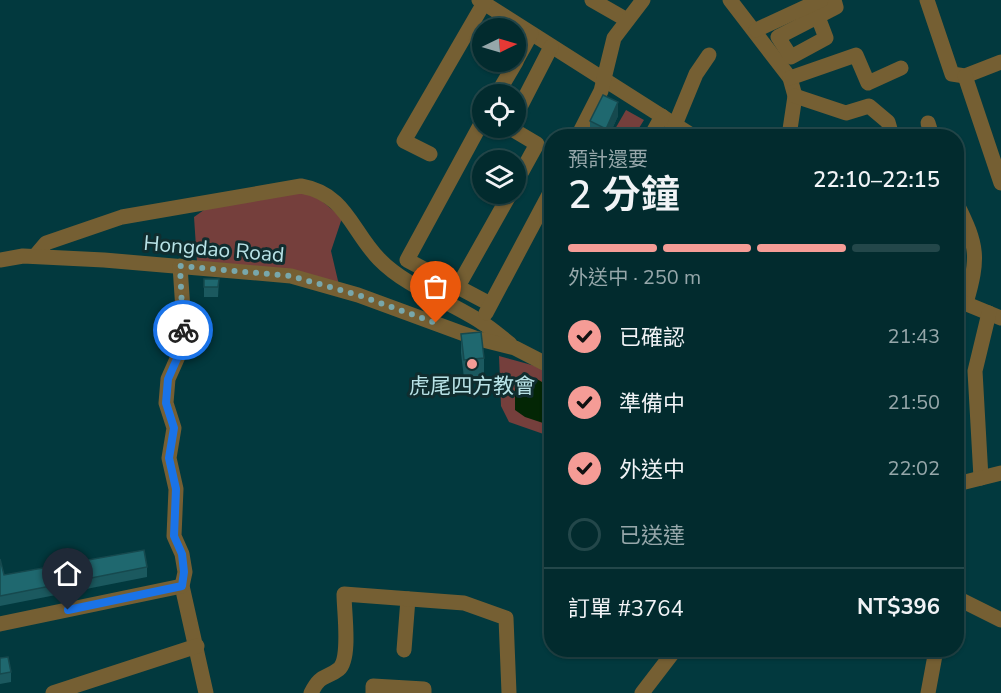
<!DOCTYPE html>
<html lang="zh-TW">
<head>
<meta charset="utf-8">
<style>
  :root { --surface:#022b2e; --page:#0c3336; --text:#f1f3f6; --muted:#96a7aa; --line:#23474a; --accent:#f59c96 }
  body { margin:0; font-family:"Nunito Sans","Noto Sans TC",sans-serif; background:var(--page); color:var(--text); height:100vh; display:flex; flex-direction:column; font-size:22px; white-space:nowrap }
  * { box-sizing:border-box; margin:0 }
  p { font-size:20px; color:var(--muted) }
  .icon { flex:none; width:33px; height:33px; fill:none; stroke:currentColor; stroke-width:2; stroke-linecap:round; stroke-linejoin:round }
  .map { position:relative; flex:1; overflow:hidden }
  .panel { position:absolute; left:544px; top:129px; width:420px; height:528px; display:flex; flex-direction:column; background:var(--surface); border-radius:24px; box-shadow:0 2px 4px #0004,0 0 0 2px var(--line) }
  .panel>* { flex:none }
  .needle { width:39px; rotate:85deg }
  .tools { position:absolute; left:472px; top:18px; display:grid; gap:12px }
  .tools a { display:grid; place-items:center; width:54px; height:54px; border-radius:50%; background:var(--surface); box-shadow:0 2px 4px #0004,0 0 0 2px var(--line); font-size:30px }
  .pin { position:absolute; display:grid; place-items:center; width:51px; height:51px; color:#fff; margin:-62px -26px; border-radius:50% 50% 50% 0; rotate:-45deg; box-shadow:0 0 6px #0007 }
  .pin .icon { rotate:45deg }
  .courier { position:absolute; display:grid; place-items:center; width:60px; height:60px; margin:-30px; border:4px solid #1a73e8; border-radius:50%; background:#fff; color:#222; box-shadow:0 2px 8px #0007 }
  .head em { font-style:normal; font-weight:600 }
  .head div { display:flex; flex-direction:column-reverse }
  .head { display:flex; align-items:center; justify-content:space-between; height:102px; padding:0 24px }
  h1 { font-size:39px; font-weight:600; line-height:45px }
  .bar { display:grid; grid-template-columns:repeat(4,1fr); gap:9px 6px; align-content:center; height:72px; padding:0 24px }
  .bar i { height:8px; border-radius:4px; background:var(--line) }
  .bar .active { background:var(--accent) }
  .bar p { grid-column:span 4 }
  .line { display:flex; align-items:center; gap:15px; padding:0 24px; border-top:2px solid var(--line) }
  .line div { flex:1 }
  ol { padding:0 24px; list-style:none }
  li { display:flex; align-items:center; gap:18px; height:66px }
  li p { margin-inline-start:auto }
  li .icon { padding:6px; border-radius:50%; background:var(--accent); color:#111; stroke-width:4 }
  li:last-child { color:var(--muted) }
  li i { width:33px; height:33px; border:3px solid var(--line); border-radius:50% }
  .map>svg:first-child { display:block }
</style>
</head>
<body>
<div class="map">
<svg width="1001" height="693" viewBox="0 0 1001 693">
  <rect width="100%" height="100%" fill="#02393e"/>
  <!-- green -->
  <g fill="#753f3c">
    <polygon points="626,110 644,120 634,136 611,136"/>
    <polygon points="309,190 342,218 331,251 339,285 197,262 194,217 211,205"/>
    <polygon points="499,356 539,367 552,374 552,437 509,422 501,406"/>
  </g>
  <!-- water -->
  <polygon fill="#032605" points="530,378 537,379 552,388 552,426 525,417 515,410 515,388 523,379"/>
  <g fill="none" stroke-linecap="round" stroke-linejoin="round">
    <!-- minor -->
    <g stroke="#755f33" stroke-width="15">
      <polyline points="479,0 693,136"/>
      <polyline points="592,0 627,20"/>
      <polyline points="730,0 790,78 795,96 789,136"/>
      <polyline points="927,0 952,74 965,76 1001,62"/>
      <polyline points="818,17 826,38 791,57 778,37 836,7 834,0"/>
      <polyline points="756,30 821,0"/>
      <polyline points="516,61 531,34"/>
      <polyline points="965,76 1001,183"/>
      <polyline points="790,78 856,55 868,83 901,68"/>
      <polyline points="497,94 516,62"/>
      <polyline points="795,96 846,113 869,106 888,122 892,136"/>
      <polyline points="518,111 551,47"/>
      <polyline points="483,120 407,260 490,304"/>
      <polyline points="928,123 932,136"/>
      <polyline points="675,125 696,74 709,55"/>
      <polyline points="510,128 537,144 516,182"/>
      <polyline points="578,136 601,91 614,38 643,0"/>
      <polyline points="651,136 662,116"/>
      <polyline points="430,154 404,141 484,3"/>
      <path d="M 957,204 C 978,246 979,258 966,303"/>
      <path d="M 35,256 L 46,243 L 122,217 L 301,186 C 346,194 351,230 379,259 C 406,287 449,301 481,322 C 491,328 501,337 510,344"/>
      <polyline points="0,260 23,256 104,260 291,276 358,295 475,338 515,348 552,367"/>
      <polyline points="180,266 184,325 180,352 168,379 166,403 174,428 169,458 176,489 174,536 182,554 185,572 182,586 206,693"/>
      <polyline points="457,288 510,194"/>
      <polyline points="957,300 1001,318"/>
      <polyline points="486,313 552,189"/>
      <polyline points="981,478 975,371 989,313"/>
      <polyline points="957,484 1001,473"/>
      <polyline points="957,598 1001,620"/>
      <polyline points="0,624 182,586"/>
      <polyline points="404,650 408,599"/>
      <polyline points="53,693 197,646"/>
      <path d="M 311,693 C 321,673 325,680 339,669 C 351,658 344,612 344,594 L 464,603 L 506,618 L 509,693"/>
      <polyline points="373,693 373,686 424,689 424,693"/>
      <polyline points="642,693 675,650"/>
      <polyline points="928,693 936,650"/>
    </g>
  </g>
  <!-- wall -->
  <g fill="#1b595f">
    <polygon points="618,116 609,136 593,136 590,135 590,121"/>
    <polygon points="204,279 219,279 218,297 204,297"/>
    <polygon points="461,334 484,358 484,376 464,378 461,353"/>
    <polygon points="0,559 4,575 147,567 147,577 0,606"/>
    <polygon points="0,658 11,672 11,682 0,684"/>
  </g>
  <!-- shaded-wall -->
  <g fill="#16494e">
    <polygon points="618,102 618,116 609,136 606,136 606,129"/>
    <polygon points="961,303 961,317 957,322 957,308"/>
  </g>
  <!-- building -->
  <g fill="#1f686f" stroke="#16494e" stroke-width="1.5">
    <polygon points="603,95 618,102 606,129 590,121"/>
    <polygon points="204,279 219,279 218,287 204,287"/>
    <polygon points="957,296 960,298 961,303 957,308"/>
    <polygon points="481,332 484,358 464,360 461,334"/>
    <polygon points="144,550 147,567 0,596 0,559 4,575"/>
    <polygon points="8,657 11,672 0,674 0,658"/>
  </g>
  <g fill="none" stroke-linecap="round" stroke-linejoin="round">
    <!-- done -->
    <polyline stroke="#78a7ab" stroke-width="6" stroke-dasharray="0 10.8" points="183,330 180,266 291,276 358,295 436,323"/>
    <!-- route -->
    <polyline stroke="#1a73e8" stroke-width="8" points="68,610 182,586 184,572 182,554 174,536 176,489 169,458 174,428 166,403 168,379 180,352 183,330"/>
  </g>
  <!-- markers -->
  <circle fill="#f59c96" stroke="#102d2f" stroke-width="2" cx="472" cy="364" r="6"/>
  <g text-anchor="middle" stroke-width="6" stroke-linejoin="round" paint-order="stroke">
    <!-- street labels -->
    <g font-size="21" fill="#b8e2e6" stroke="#102d2f">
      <text transform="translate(214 249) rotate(5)" y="7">Hongdao Road</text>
    </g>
    <!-- poi labels -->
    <g font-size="21" fill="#b8e2e6" stroke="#102d2f">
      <text x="472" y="393">虎尾四方教會</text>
    </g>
  </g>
</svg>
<div class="tools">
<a><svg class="needle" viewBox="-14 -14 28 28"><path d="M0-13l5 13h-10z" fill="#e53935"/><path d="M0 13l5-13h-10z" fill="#96a7aa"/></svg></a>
<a><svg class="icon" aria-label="locate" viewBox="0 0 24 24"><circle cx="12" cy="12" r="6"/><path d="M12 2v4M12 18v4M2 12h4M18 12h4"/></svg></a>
<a><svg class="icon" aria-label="layers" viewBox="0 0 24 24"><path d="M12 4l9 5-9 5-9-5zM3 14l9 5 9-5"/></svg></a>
</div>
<div class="pin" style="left:436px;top:323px;background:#ea580c"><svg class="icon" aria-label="bag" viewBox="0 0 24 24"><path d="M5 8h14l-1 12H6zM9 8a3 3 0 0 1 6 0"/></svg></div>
<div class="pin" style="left:68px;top:610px;background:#1f2937"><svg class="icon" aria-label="home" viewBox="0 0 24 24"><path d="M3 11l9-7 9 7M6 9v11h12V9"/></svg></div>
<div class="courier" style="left:183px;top:330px"><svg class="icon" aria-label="bike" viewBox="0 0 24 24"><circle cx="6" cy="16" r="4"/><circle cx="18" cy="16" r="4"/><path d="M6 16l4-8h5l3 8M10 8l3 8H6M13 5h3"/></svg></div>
<section class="panel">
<div class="head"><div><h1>2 分鐘</h1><p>預計還要</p></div><em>22:10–22:15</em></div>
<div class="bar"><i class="active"></i><i class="active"></i><i class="active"></i><i></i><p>外送中 · 250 m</p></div>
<ol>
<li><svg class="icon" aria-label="check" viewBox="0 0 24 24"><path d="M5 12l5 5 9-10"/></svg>已確認<p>21:43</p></li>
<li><svg class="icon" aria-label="check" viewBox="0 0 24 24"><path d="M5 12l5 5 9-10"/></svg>準備中<p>21:50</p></li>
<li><svg class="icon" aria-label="check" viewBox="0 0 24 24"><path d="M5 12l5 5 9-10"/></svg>外送中<p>22:02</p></li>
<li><i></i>已送達</li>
</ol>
<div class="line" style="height:78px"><div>訂單 #3764</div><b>NT$396</b></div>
</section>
</div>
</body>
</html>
